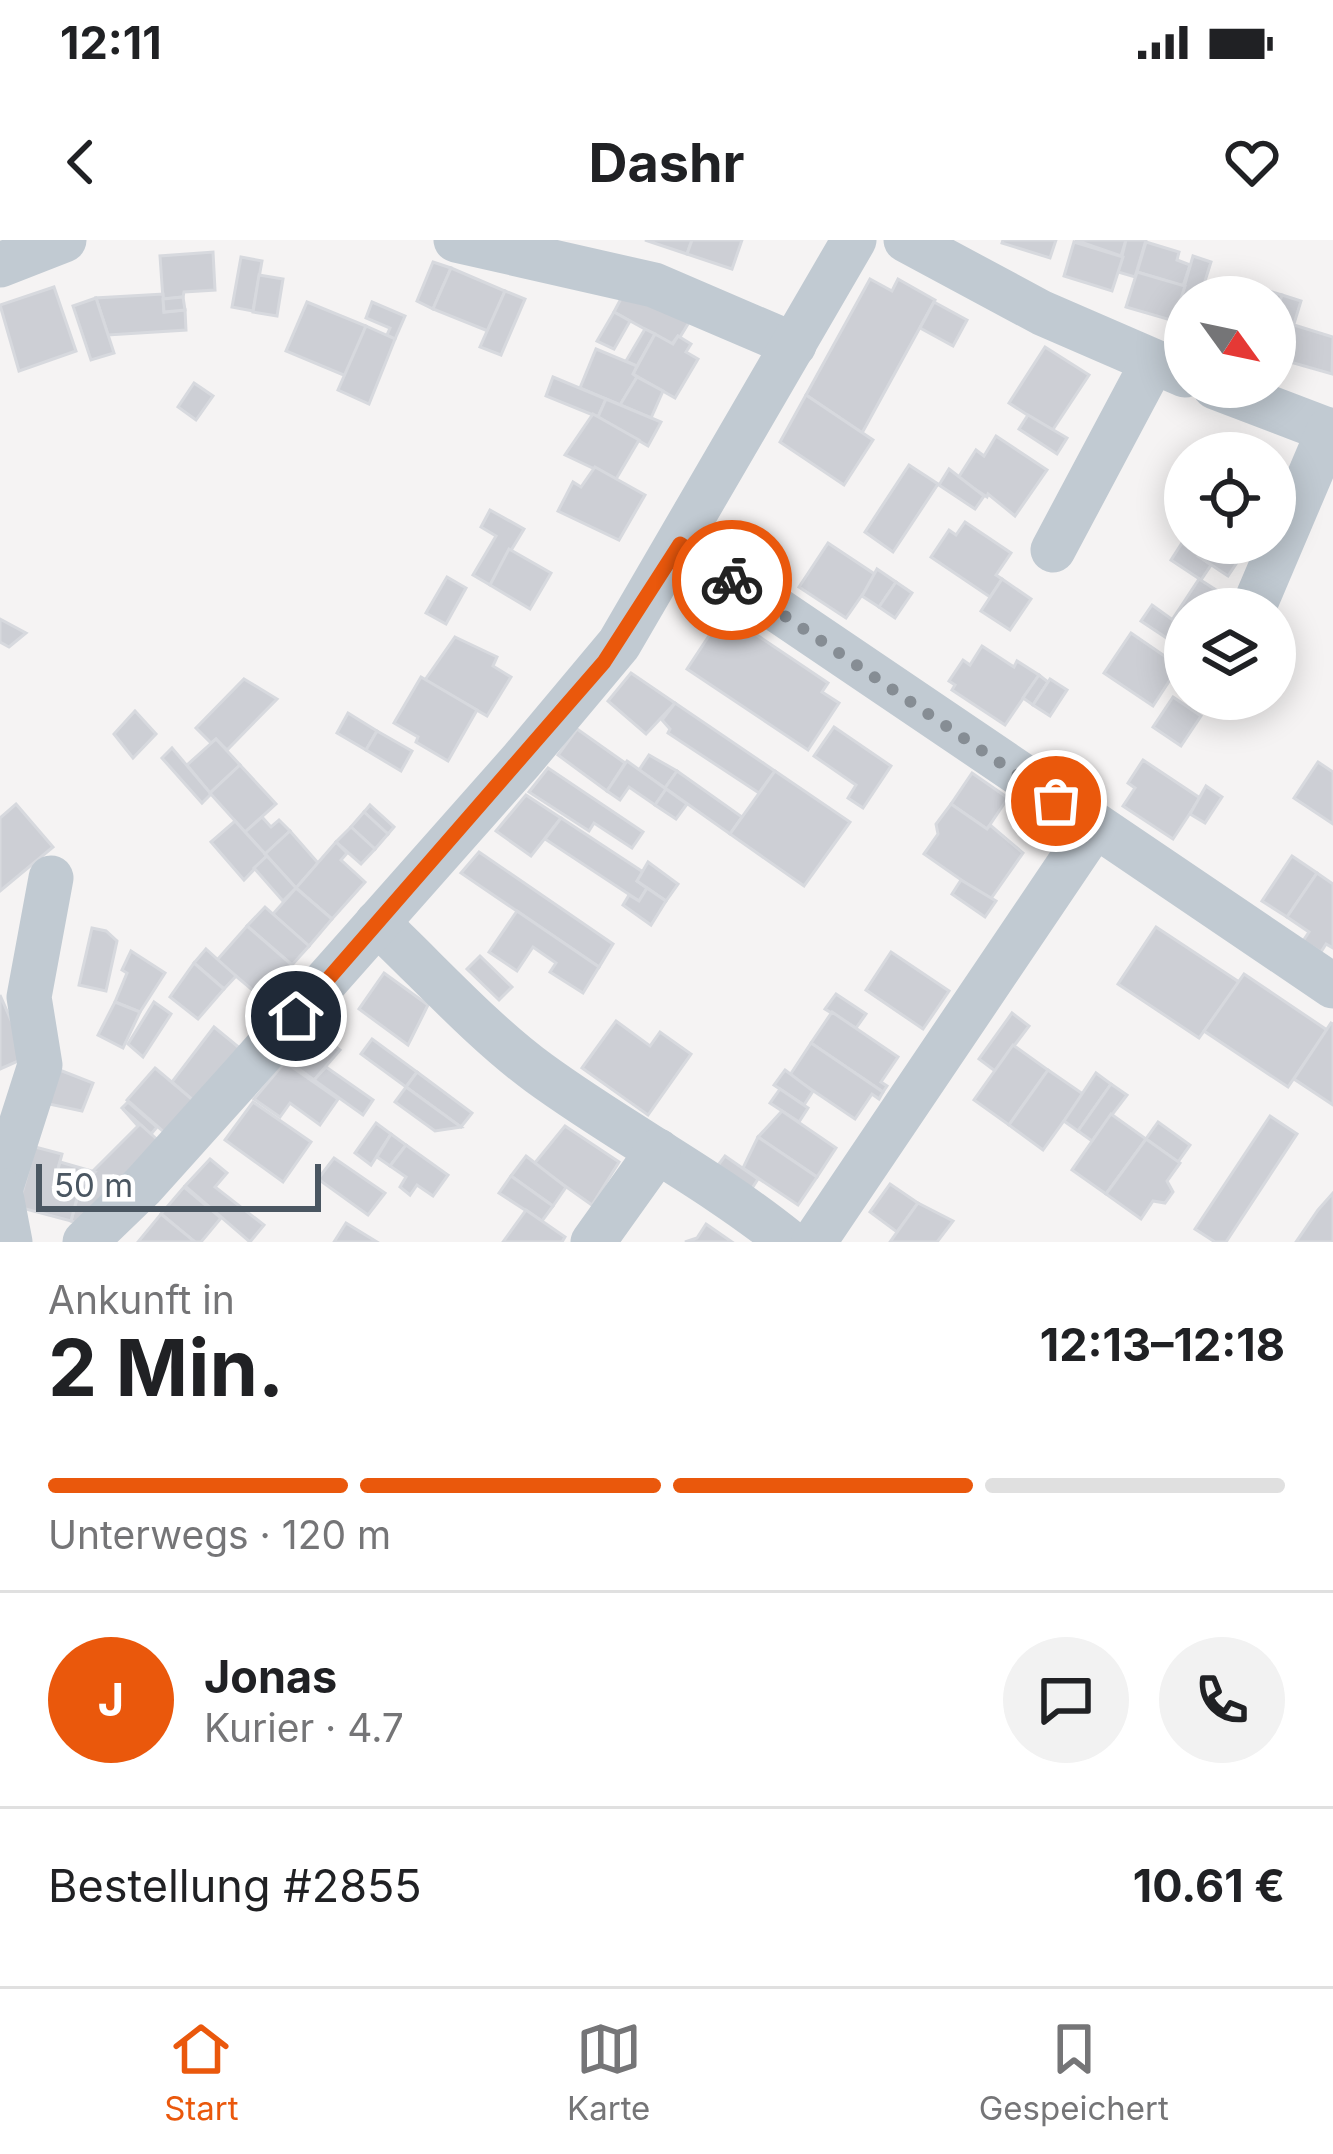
<!DOCTYPE html>
<html lang="de">
<head>
<meta charset="utf-8">
<style>
  :root { --surface:#fff; --page:#f2f2f2; --text:#202124; --muted:#757577; --line:#e0e0e0; --accent:#ea580c }
  body { margin:0; font-family:Inter,sans-serif; background:var(--page); color:var(--text); height:100vh; display:flex; flex-direction:column; font-size:45px; white-space:nowrap }
  * { box-sizing:border-box; margin:0 }
  p { font-size:39px; color:var(--muted) }
  .icon { flex:none; width:66px; height:66px; fill:none; stroke:currentColor; stroke-width:2; stroke-linecap:round; stroke-linejoin:round }
  .map { position:relative; height:1002px; overflow:hidden }
  .side { display:flex; flex-direction:column; background:var(--surface); flex:1 }
  .side>* { flex:none }
  .needle { width:78px; rotate:123deg }
  .fabs { position:absolute; left:1164px; top:36px; display:grid; gap:24px }
  .fabs a { display:grid; place-items:center; width:132px; height:132px; border-radius:50%; background:var(--surface); box-shadow:0 6px 30px #0003; font-size:60px }
  .scale { position:absolute; left:36px; bottom:30px; width:285px; box-sizing:border-box; padding-left:12px; border:6px solid #4a5661; border-top:0; font-size:33px; line-height:42px; white-space:nowrap; color:#4a5661; -webkit-text-stroke:9px #fff; paint-order:stroke }
  .pin { position:absolute; display:grid; place-items:center; width:102px; height:102px; color:#fff; margin:-51px; border:6px solid #fff; border-radius:50%; box-shadow:0 3px 12px #0007 }
  .courier { position:absolute; display:grid; place-items:center; width:120px; height:120px; margin:-60px; border:9px solid #ea580c; border-radius:50%; background:#fff; color:#222; box-shadow:0 3px 15px #0007 }
  .head em { font-style:normal; font-weight:700 }
  .head div { display:flex; flex-direction:column-reverse }
  .head { display:flex; align-items:center; justify-content:space-between; height:204px; padding:0 48px }
  h1 { font-size:78px; font-weight:700; line-height:90px }
  .bar { display:grid; grid-template-columns:repeat(4,1fr); gap:18px 12px; align-content:center; height:144px; padding:0 48px }
  .bar i { height:15px; border-radius:9px; background:var(--line) }
  .bar .selected { background:var(--accent) }
  .bar p { grid-column:span 4 }
  .line { display:flex; align-items:center; gap:30px; padding:0 48px; border-top:3px solid var(--line) }
  .line div { flex:1 }
  .round { display:grid; place-items:center; flex:none; width:126px; height:126px; border-radius:63px; background:var(--page) }
  .status { display:flex; justify-content:space-between; align-items:center; height:84px; padding:0 60px; background:var(--surface); direction:ltr }
  .status svg { height:33px; fill:currentColor }
  header { display:flex; justify-content:space-between; align-items:center; height:156px; padding:0 48px; background:var(--surface); font-size:54px; font-weight:700 }
  .dock { display:flex; justify-content:space-around; align-items:center; height:168px; border-top:3px solid var(--line); background:var(--surface); font-size:33px; color:var(--muted) }
  .dock a { display:grid; justify-items:center; gap:6px }
  .dock .selected { color:var(--accent) }
  .map>svg:first-child { display:block }
</style>
</head>
<body>
<div class="status"><b>12:11</b><svg viewBox="0 0 49 12"><path d="M0 12V9h3v3zM5 12V6h3v6zM10 12V3h3v9zM15 12V0h3v12zM26 1h20v11H26zM47 4h2v5h-2z"/></svg></div>
<header><svg class="icon" aria-label="back" viewBox="0 0 24 24"><path d="M15 5l-7 7 7 7"/></svg>Dashr<svg class="icon" aria-label="heart" viewBox="0 0 24 24"><path d="M12 20l-8-8c-3-5 5-10 8-4 3-6 11-1 8 4z"/></svg></header>
<div class="map">
<svg width="1333" height="1002" viewBox="0 0 1333 1002">
  <rect width="100%" height="100%" fill="#f5f3f3"/>
  <!-- building -->
  <g fill="#cdcfd5" stroke="#d7d9de" stroke-width="3">
    <polygon points="645,0 692,0 687,14"/>
    <polygon points="692,0 742,0 732,29 687,14"/>
    <polygon points="1003,0 1056,0 1050,18 1002,3"/>
    <polygon points="1075,0 1126,0 1121,16"/>
    <polygon points="1126,0 1146,0 1135,37 1118,32"/>
    <polygon points="1074,2 1123,17 1112,51 1064,36"/>
    <polygon points="1146,2 1179,12 1177,20 1190,25 1183,46 1137,32"/>
    <polygon points="213,12 215,50 184,52 183,57 163,59 160,16"/>
    <polygon points="1193,16 1211,22 1200,57 1185,57 1185,62 1180,61"/>
    <polygon points="241,17 262,21 253,71 232,67"/>
    <polygon points="433,22 451,28 433,69 417,61"/>
    <polygon points="451,28 505,51 488,91 433,69"/>
    <polygon points="1137,32 1185,46 1174,81 1126,67"/>
    <polygon points="259,35 283,39 277,76 253,72"/>
    <polygon points="870,39 892,51 898,39 935,60 862,193 806,155"/>
    <polygon points="1237,41 1282,55 1275,76 1275,57 1231,57"/>
    <polygon points="54,47 76,111 19,131 0,65"/>
    <polygon points="505,51 525,59 501,115 480,107"/>
    <polygon points="624,53 691,79 680,97 678,96 672,104 614,72"/>
    <polygon points="163,54 164,72 185,70 186,90 108,95 96,58"/>
    <polygon points="1282,55 1301,61 1289,100 1275,96 1275,76"/>
    <polygon points="183,57 185,70 164,72 163,59"/>
    <polygon points="96,58 114,113 91,120 73,66"/>
    <polygon points="307,62 366,86 346,136 286,111"/>
    <polygon points="372,62 405,76 395,99 387,95 390,88 366,78"/>
    <polygon points="934,62 967,80 953,106 920,88"/>
    <polygon points="614,72 630,81 614,109 597,101"/>
    <polygon points="1294,85 1333,97 1332,134 1283,120"/>
    <polygon points="366,86 395,99 369,164 338,150"/>
    <polygon points="645,89 655,94 637,126 626,121"/>
    <polygon points="655,94 673,104 678,96 691,104 686,112 698,119 675,158 633,134"/>
    <polygon points="1045,107 1089,135 1052,191 1009,163"/>
    <polygon points="596,109 637,126 633,134 637,137 620,165 580,148"/>
    <polygon points="553,137 606,159 598,177 546,156"/>
    <polygon points="637,137 663,151 651,178 620,165"/>
    <polygon points="194,143 213,156 196,180 178,167"/>
    <polygon points="806,155 873,200 844,245 780,202"/>
    <polygon points="606,159 661,182 648,206 598,177"/>
    <polygon points="593,174 639,200 616,239 565,215"/>
    <polygon points="1028,175 1067,198 1057,214 1019,189"/>
    <polygon points="996,196 1047,230 1015,276 988,254 987,257 958,238 976,210 984,216"/>
    <polygon points="909,225 938,244 893,312 865,292"/>
    <polygon points="595,227 645,255 619,300 558,271 573,242 581,247"/>
    <polygon points="949,229 984,256 975,269 939,245"/>
    <polygon points="490,270 524,289 490,345 473,335 496,296 481,287"/>
    <polygon points="965,282 1011,313 996,335 1002,339 990,357 931,317 949,290 956,295"/>
    <polygon points="828,303 876,335 846,378 799,347"/>
    <polygon points="1182,303 1211,325 1201,340 1171,320"/>
    <polygon points="1207,303 1250,303 1228,336 1198,316"/>
    <polygon points="509,309 551,333 530,369 490,345"/>
    <polygon points="877,329 896,342 879,367 862,356"/>
    <polygon points="447,337 466,348 446,384 426,373"/>
    <polygon points="1002,339 1031,359 1010,390 981,371"/>
    <polygon points="1199,339 1230,359 1223,369 1185,369 1185,388 1172,380"/>
    <polygon points="896,342 912,353 895,378 879,367"/>
    <polygon points="1152,365 1184,388 1174,403 1141,381"/>
    <polygon points="0,379 26,393 9,407 0,402"/>
    <polygon points="718,382 735,394 742,385 828,443 822,452 839,463 808,510 687,429"/>
    <polygon points="1131,393 1179,426 1153,466 1104,433"/>
    <polygon points="455,397 497,417 493,426 511,437 487,476 425,440"/>
    <polygon points="982,406 1014,427 1017,421 1039,435 1005,485 952,450 955,445 949,441 963,420 970,425"/>
    <polygon points="631,433 675,463 646,494 608,461"/>
    <polygon points="1039,435 1048,442 1033,465 1023,458"/>
    <polygon points="421,437 477,470 448,521 416,502 418,497 394,483"/>
    <polygon points="244,439 277,459 227,510 216,499 211,503 196,488"/>
    <polygon points="1050,439 1067,450 1050,476 1033,465"/>
    <polygon points="1173,457 1201,476 1181,506 1153,487"/>
    <polygon points="675,463 775,531 759,553 668,493 670,489 662,480"/>
    <polygon points="135,471 156,494 133,518 114,494"/>
    <polygon points="348,473 377,491 366,510 337,493"/>
    <polygon points="834,487 891,526 863,568 848,558 856,545 814,516"/>
    <polygon points="577,489 625,523 607,551 558,515"/>
    <polygon points="377,491 412,511 401,531 366,510"/>
    <polygon points="216,499 240,525 210,553 187,525"/>
    <polygon points="172,508 211,554 202,563 162,518"/>
    <polygon points="649,515 677,531 665,548 639,530"/>
    <polygon points="1143,520 1200,558 1173,599 1123,566 1135,548 1128,543"/>
    <polygon points="627,521 666,549 655,565 629,547 620,560 607,551"/>
    <polygon points="1318,522 1333,532 1333,584 1294,558"/>
    <polygon points="240,525 276,564 245,592 210,553"/>
    <polygon points="548,528 643,592 632,608 594,583 589,591 529,552"/>
    <polygon points="677,531 742,577 730,594 665,548"/>
    <polygon points="775,531 850,582 804,646 730,594"/>
    <polygon points="972,533 1008,558 987,589 951,564"/>
    <polygon points="1206,546 1222,557 1205,583 1190,574"/>
    <polygon points="666,549 687,564 676,579 655,565"/>
    <polygon points="526,555 561,578 531,616 496,591"/>
    <polygon points="16,564 53,607 0,651 0,578"/>
    <polygon points="951,564 987,589 990,585 1023,613 990,660 924,614 938,594 936,584"/>
    <polygon points="370,565 394,587 388,594 364,572"/>
    <polygon points="364,572 388,594 375,609 351,587"/>
    <polygon points="262,577 271,587 279,580 290,591 265,614 245,592"/>
    <polygon points="561,578 643,632 637,641 647,648 639,661 545,599"/>
    <polygon points="235,581 267,616 244,640 211,602"/>
    <polygon points="351,587 375,609 361,624 336,602"/>
    <polygon points="290,591 318,623 296,648 265,614"/>
    <polygon points="336,602 347,613 341,620 365,642 332,679 296,648"/>
    <polygon points="479,612 613,704 599,727 461,633"/>
    <polygon points="267,616 296,648 283,661 254,628"/>
    <polygon points="1292,616 1317,633 1287,677 1262,661"/>
    <polygon points="648,622 678,644 666,661 637,641"/>
    <polygon points="1317,633 1333,644 1333,708 1326,704 1321,712 1303,701 1309,692 1287,677"/>
    <polygon points="961,640 996,661 985,677 952,654"/>
    <polygon points="296,648 332,679 309,706 273,674"/>
    <polygon points="647,648 666,661 651,685 623,665 629,655 639,661"/>
    <polygon points="265,667 309,706 292,725 247,686"/>
    <polygon points="517,671 599,727 583,753 550,732 556,723 533,707 517,731 489,712"/>
    <polygon points="247,686 292,725 263,759 217,720"/>
    <polygon points="1156,687 1239,742 1199,798 1118,744"/>
    <polygon points="92,688 106,691 117,701 106,751 79,745"/>
    <polygon points="206,709 236,736 224,749 194,723"/>
    <polygon points="131,711 165,733 140,772 115,762 127,733 122,730"/>
    <polygon points="891,712 949,751 923,789 866,750"/>
    <polygon points="480,716 512,747 499,760 467,729"/>
    <polygon points="194,723 224,749 198,779 170,757"/>
    <polygon points="384,733 428,765 408,805 359,769"/>
    <polygon points="1244,734 1327,790 1288,847 1204,791"/>
    <polygon points="836,754 866,774 856,788 825,769"/>
    <polygon points="0,755 27,817 0,829"/>
    <polygon points="115,762 140,772 123,808 98,795"/>
    <polygon points="154,762 171,774 143,817 128,804"/>
    <polygon points="832,772 898,817 881,842 887,846 883,852 811,803"/>
    <polygon points="1012,773 1029,786 995,831 979,819"/>
    <polygon points="616,781 650,806 660,792 691,814 648,875 582,828"/>
    <polygon points="1331,783 1333,784 1333,865 1294,839"/>
    <polygon points="214,787 242,810 196,863 172,842"/>
    <polygon points="314,791 340,810 314,840 288,821"/>
    <polygon points="372,799 417,832 406,847 361,814"/>
    <polygon points="811,803 883,852 879,859 872,854 855,879 790,835"/>
    <polygon points="1013,805 1048,830 1009,885 974,860"/>
    <polygon points="285,822 338,859 320,885 290,863 280,877 254,859"/>
    <polygon points="326,827 373,860 363,875 314,840"/>
    <polygon points="155,828 194,861 165,893 127,860"/>
    <polygon points="57,829 93,843 82,871 44,863"/>
    <polygon points="785,830 813,851 804,865 774,845"/>
    <polygon points="1048,830 1083,854 1043,910 1009,885"/>
    <polygon points="417,832 472,873 461,887 406,847"/>
    <polygon points="1096,833 1111,844 1078,891 1064,881"/>
    <polygon points="1111,844 1127,855 1092,901 1078,891"/>
    <polygon points="406,847 461,887 435,891 395,862"/>
    <polygon points="780,849 808,868 799,882 770,863"/>
    <polygon points="128,862 157,887 151,894 122,868"/>
    <polygon points="253,862 311,902 283,942 225,900"/>
    <polygon points="123,869 161,903 77,983 71,981 81,943 138,886"/>
    <polygon points="782,871 836,908 817,937 758,897"/>
    <polygon points="1111,874 1146,899 1106,954 1072,930"/>
    <polygon points="1270,876 1297,894 1226,1002 1215,1002 1195,989"/>
    <polygon points="1158,882 1190,905 1178,922 1146,899"/>
    <polygon points="376,883 391,894 371,925 355,913"/>
    <polygon points="565,886 619,922 592,965 534,924"/>
    <polygon points="391,894 406,905 390,926 377,917"/>
    <polygon points="758,897 817,937 798,965 743,928"/>
    <polygon points="1146,899 1180,923 1167,941 1173,952 1165,963 1153,961 1141,979 1106,954"/>
    <polygon points="406,905 448,935 433,956 417,945 410,955 400,947 406,937 390,926"/>
    <polygon points="35,907 62,914 56,936 81,943 71,981 18,967"/>
    <polygon points="526,916 566,947 553,966 511,936"/>
    <polygon points="725,916 758,939 747,956 713,932"/>
    <polygon points="334,918 385,953 368,975 318,939"/>
    <polygon points="210,919 227,933 215,947 264,985 250,1002 185,946"/>
    <polygon points="60,922 95,932 83,944 56,936"/>
    <polygon points="511,936 553,966 542,981 499,953"/>
    <polygon points="890,944 918,963 897,992 870,972"/>
    <polygon points="184,947 221,978 201,1002 195,1002 161,974"/>
    <polygon points="1333,953 1333,1002 1296,1002 1318,970"/>
    <polygon points="918,963 953,981 937,1002 890,1002"/>
    <polygon points="526,970 565,997 562,1002 503,1002"/>
    <polygon points="161,974 195,1002 138,1002"/>
    <polygon points="346,983 377,1002 334,1002"/>
    <polygon points="706,984 732,1002 685,1002 697,998"/>
  </g>
  <g fill="none" stroke-linecap="round" stroke-linejoin="round">
    <!-- minor -->
    <g stroke="#c1cad2" stroke-width="45">
      <polyline points="456,0 654,45 794,105"/>
      <polyline points="906,0 1042,73 1185,135"/>
      <polyline points="0,25 64,0"/>
      <polyline points="1215,147 1333,192"/>
      <polyline points="680,304 1333,746"/>
      <polyline points="1053,310 1153,122"/>
      <polyline points="1253,369 1329,190"/>
      <path d="M 377,683 C 428,731 484,793 539,833 C 621,893 710,938 789,1002"/>
      <polyline points="0,950 40,825 29,757 51,638"/>
      <polyline points="0,950 10,1002"/>
      <polyline points="85,1002 143,946 241,837 521,521 619,404 854,0"/>
      <polyline points="593,1002 658,911"/>
      <polyline points="814,1002 1094,587"/>
    </g>
  </g>
  <g fill="none" stroke-linecap="round" stroke-linejoin="round">
    <!-- done -->
    <polyline stroke="#868d94" stroke-width="12" stroke-dasharray="0 21.6" points="732,340 1056,561"/>
    <!-- route -->
    <polyline stroke="#ea580c" stroke-width="15" points="296,776 604,422 680,304 732,340"/>
  </g>
</svg>
<div class="fabs">
<a><svg class="needle" viewBox="-14 -14 28 28"><path d="M0-13l5 13h-10z" fill="#e53935"/><path d="M0 13l5-13h-10z" fill="#757577"/></svg></a>
<a><svg class="icon" aria-label="locate" viewBox="0 0 24 24"><circle cx="12" cy="12" r="6"/><path d="M12 2v4M12 18v4M2 12h4M18 12h4"/></svg></a>
<a><svg class="icon" aria-label="layers" viewBox="0 0 24 24"><path d="M12 4l9 5-9 5-9-5zM3 14l9 5 9-5"/></svg></a>
</div>
<div class="scale">50 m</div>
<div class="pin" style="left:1056px;top:561px;background:#ea580c"><svg class="icon" aria-label="bag" viewBox="0 0 24 24"><path d="M5 8h14l-1 12H6zM9 8a3 3 0 0 1 6 0"/></svg></div>
<div class="pin" style="left:296px;top:776px;background:#1f2937"><svg class="icon" aria-label="home" viewBox="0 0 24 24"><path d="M3 11l9-7 9 7M6 9v11h12V9"/></svg></div>
<div class="courier" style="left:732px;top:340px"><svg class="icon" aria-label="bike" viewBox="0 0 24 24"><circle cx="6" cy="16" r="4"/><circle cx="18" cy="16" r="4"/><path d="M6 16l4-8h5l3 8M10 8l3 8H6M13 5h3"/></svg></div>
</div>
<section class="side">
<div class="head"><div><h1>2 Min.</h1><p>Ankunft in</p></div><em>12:13–12:18</em></div>
<div class="bar"><i class="selected"></i><i class="selected"></i><i class="selected"></i><i></i><p>Unterwegs · 120 m</p></div>
<div class="line" style="height:216px"><b class="round" style="background:var(--accent);color:#fff">J</b><div><b>Jonas</b><p>Kurier · 4.7</p></div><a class="round"><svg class="icon" aria-label="chat" viewBox="0 0 24 24"><path d="M4 5h16v11H9l-5 4z"/></svg></a><a class="round"><svg class="icon" aria-label="phone" viewBox="0 0 24 24"><path d="M5 4h4l2 5-3 2q2 4 5 5l2-3 5 2v4C11 20 4 13 5 4z"/></svg></a></div>
<div class="line" style="height:156px"><div>Bestellung #2855</div><b>10.61 €</b></div>
</section>
<nav class="dock">
<a class="selected"><svg class="icon" aria-label="home" viewBox="0 0 24 24"><path d="M3 11l9-7 9 7M6 9v11h12V9"/></svg>Start</a>
<a><svg class="icon" aria-label="map" viewBox="0 0 24 24"><path d="M3 6l6-2 6 2 6-2v14l-6 2-6-2-6 2zM9 4v14M15 6v14"/></svg>Karte</a>
<a><svg class="icon" aria-label="saved" viewBox="0 0 24 24"><path d="M7 4h10v16l-5-4-5 4z"/></svg>Gespeichert</a>
</nav>
</body>
</html>
